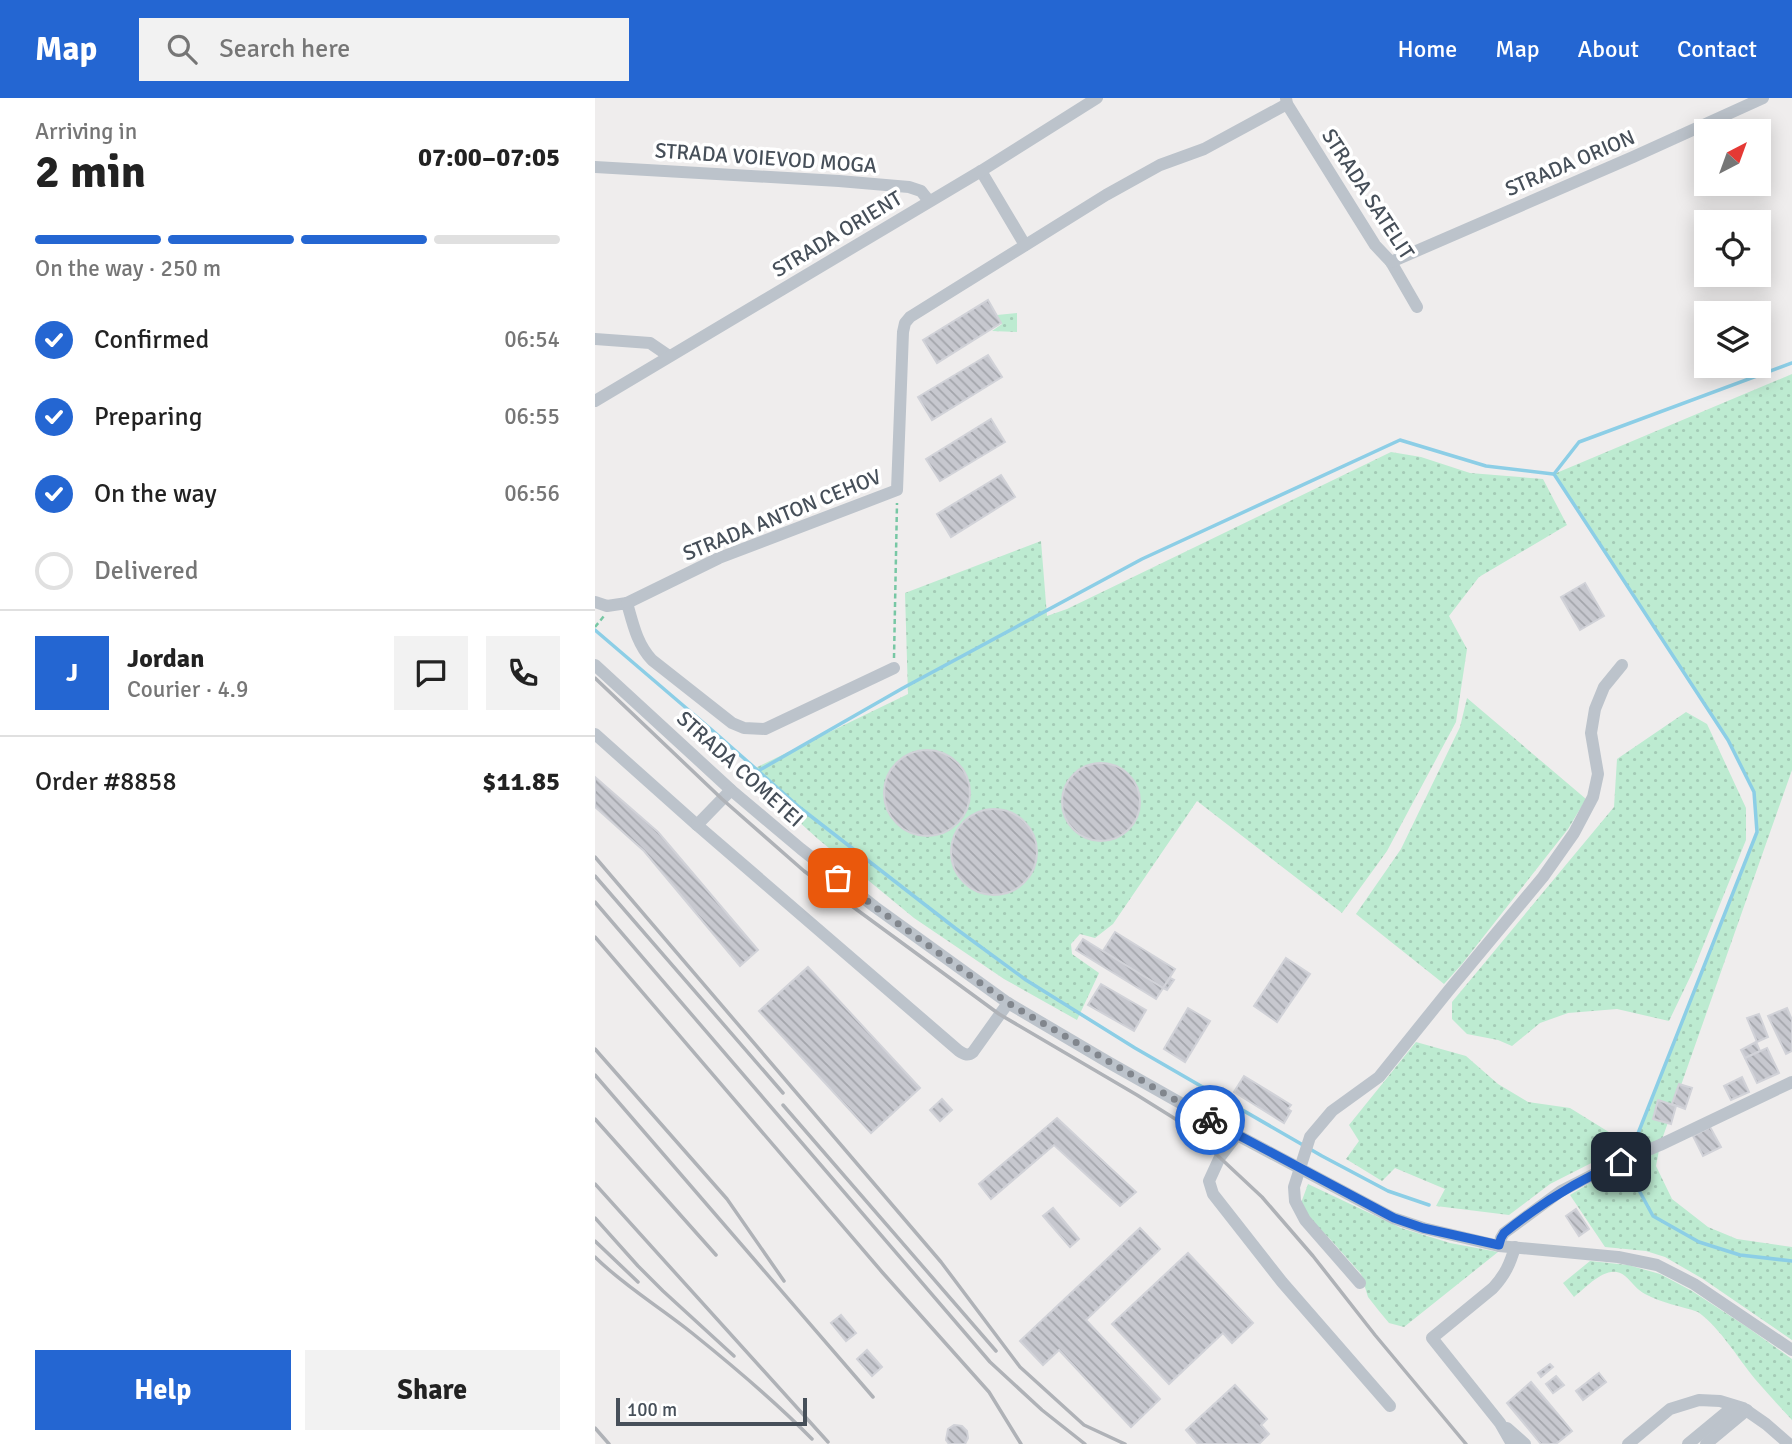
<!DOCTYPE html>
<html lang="en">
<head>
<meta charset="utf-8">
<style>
  :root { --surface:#fff; --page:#f2f2f2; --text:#222; --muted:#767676; --line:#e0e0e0; --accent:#2466d2 }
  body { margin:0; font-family:Signika,sans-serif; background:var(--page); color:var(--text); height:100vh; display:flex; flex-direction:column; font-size:26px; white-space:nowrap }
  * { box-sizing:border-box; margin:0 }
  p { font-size:23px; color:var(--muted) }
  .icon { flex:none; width:38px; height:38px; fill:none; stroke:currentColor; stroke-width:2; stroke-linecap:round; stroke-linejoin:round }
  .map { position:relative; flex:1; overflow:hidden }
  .side { display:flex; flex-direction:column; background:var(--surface); width:595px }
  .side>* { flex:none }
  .needle { width:46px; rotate:41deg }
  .controls { position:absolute; left:1099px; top:21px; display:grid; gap:14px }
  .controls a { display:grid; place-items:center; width:77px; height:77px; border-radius:0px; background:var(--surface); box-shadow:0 4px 18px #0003; font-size:35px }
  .scale { position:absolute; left:21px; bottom:18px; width:191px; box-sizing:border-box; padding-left:7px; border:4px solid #464f59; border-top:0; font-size:19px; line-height:24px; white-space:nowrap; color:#464f59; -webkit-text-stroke:5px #fff; paint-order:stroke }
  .pin { position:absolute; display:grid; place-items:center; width:60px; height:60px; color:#fff; margin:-30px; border-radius:14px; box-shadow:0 4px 10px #0006 }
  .courier { position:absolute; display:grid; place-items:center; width:70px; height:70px; margin:-35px; border:5px solid #2466d2; border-radius:50%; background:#fff; color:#222; box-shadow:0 2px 9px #0007 }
  .summary em { font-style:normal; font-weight:700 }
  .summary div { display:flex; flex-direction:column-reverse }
  .summary { display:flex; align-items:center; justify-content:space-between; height:119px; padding:0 35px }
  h1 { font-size:46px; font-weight:700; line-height:52px }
  .bar { display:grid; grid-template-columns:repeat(4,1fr); gap:10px 7px; align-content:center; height:84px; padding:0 35px }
  .bar i { height:9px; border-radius:5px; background:var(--line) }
  .bar .active { background:var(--accent) }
  .bar p { grid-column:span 4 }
  .line { display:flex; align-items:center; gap:18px; padding:0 35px; border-top:2px solid var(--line) }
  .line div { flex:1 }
  .round { display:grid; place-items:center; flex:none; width:74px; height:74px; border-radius:0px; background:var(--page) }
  ol { padding:0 35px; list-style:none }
  li { display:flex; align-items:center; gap:21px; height:77px }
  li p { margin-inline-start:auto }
  li .icon { padding:7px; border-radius:50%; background:var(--accent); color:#fff; stroke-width:4 }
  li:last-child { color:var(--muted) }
  li i { width:38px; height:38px; border:4px solid var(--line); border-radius:50% }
  .action { display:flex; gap:14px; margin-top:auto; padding:14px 35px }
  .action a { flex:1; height:80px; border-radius:0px; background:var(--accent); color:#fff; font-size:28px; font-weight:700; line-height:80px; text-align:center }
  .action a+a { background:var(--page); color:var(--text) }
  header { display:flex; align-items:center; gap:42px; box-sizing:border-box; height:98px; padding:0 35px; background:var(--accent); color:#fff }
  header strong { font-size:33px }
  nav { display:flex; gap:38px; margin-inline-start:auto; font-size:24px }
  .search { width:490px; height:63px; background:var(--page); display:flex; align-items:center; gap:18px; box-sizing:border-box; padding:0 24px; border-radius:0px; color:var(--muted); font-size:26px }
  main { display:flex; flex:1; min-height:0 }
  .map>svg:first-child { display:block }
</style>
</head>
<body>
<header>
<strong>Map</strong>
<div class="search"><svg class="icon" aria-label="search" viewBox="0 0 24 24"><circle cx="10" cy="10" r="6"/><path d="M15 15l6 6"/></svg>Search here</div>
<nav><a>Home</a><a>Map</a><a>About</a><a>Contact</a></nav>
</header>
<main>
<section class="side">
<div class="summary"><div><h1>2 min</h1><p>Arriving in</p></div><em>07:00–07:05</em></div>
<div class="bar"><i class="active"></i><i class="active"></i><i class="active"></i><i></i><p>On the way · 250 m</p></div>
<ol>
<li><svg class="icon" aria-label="check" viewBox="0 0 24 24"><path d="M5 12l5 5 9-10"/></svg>Confirmed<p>06:54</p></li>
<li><svg class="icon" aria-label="check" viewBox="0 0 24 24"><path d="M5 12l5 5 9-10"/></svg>Preparing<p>06:55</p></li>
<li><svg class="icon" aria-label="check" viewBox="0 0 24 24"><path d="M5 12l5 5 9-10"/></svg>On the way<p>06:56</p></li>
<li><i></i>Delivered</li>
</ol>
<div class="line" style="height:126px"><b class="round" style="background:var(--accent);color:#fff">J</b><div><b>Jordan</b><p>Courier · 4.9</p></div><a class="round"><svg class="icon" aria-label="chat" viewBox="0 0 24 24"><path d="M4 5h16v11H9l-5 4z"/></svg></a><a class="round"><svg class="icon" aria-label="phone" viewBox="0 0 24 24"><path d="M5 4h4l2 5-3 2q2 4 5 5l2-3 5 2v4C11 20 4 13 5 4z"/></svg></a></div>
<div class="line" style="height:91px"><div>Order #8858</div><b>$11.85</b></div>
<div class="action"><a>Help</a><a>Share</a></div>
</section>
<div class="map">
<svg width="1197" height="1346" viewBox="0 0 1197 1346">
  <defs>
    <pattern id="grass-dots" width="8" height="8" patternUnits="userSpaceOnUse" patternTransform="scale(1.75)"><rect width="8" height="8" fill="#bdebd1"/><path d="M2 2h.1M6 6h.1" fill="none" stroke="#a4cbb6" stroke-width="1.8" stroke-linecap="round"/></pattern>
    <pattern id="building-back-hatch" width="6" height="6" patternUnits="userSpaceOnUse" patternTransform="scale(1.75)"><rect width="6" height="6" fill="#c7c8cf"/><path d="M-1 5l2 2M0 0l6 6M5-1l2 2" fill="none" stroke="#a3a5ab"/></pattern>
  </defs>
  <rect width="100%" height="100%" fill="#efeded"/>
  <!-- grass -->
  <g fill="url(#grass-dots)">
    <polygon points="422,215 422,234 397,233 407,226 402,217"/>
    <polygon points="1197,276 1197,672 1065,1047 1061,1068 1077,1101 1113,1129 1142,1141 1197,1149 1197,1242 1108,1181 1070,1159 1051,1153 1010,1149 975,1097 1039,1058 1042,1038 1162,734 1159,694 1133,642 959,376"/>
    <polygon points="796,354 826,359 875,375 948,381 972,427 884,479 854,518 872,551 861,624 792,753 747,815 602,703 518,826 500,840 485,836 476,846 477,856 504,875 482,922 409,881 319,820 223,741 150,675 313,596 310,495 446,443 452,518 472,511"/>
    <polygon points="872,600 991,701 973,731 867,866 849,886 761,816 806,751 865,629"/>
    <polygon points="1091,614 1112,626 1151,710 1151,742 1098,873 1074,923 1022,911 973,915 945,925 917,948 903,942 872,936 857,921 857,904 1019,709 1022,661"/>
    <polygon points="821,944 871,958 903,986 933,1004 975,1010 1017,1036 1016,1055 955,1086 914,1117 841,1108 850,1091 800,1070 787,1083 751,1061 764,1043 754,1027"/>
    <polygon points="713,1086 806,1130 855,1145 903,1154 809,1229 794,1225 784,1213 773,1199 766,1176 735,1141 713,1120 706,1105"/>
    <path d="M 995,1163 L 1033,1167 L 1065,1176 L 1097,1193 L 1152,1229 L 1197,1261 L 1197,1322 C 1185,1309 1172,1295 1160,1281 C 1142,1259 1126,1231 1103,1214 C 1086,1208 1066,1205 1050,1196 C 1042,1192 1037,1184 1030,1178 C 1013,1164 992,1189 979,1199 L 968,1185 Z"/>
  </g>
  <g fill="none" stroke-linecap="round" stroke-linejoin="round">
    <!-- stream -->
    <g stroke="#8ccee6" stroke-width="3.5">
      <polyline points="0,532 118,633 204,709 360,830 431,882 540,950 727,1058 793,1093 834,1107"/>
      <polyline points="163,673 308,590 547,461 805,342 891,368 958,376"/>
      <polyline points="1041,1054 1042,1038 1162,734 1159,694 1133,642 959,376 984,344 1197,265"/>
      <polyline points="1041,1062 1040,1085 1058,1118 1104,1144 1145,1157 1197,1163"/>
    </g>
  </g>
  <!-- building -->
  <g fill="url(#building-back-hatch)" stroke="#d1d2d8" stroke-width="2">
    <polygon points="393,202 406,225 342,265 328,242"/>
    <polygon points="393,257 407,279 337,322 323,299"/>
    <polygon points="396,321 410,344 345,383 331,361"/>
    <polygon points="406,377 420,399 356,439 342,416"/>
    <polygon points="990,485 1009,518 985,532 966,499"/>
    <circle cx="332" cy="695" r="43"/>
    <circle cx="506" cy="704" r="39"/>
    <polygon points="0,679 63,734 163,852 145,868 49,753 0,709"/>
    <circle cx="399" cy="754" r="43"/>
    <polygon points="520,834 580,871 568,890 508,853"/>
    <polygon points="488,841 568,890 561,901 481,852"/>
    <polygon points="691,860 715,876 682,924 659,908"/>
    <polygon points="213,869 325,990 276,1035 164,913"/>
    <polygon points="575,880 579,882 572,892 568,890"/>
    <polygon points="506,886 551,912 539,933 493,907"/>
    <polygon points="593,910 615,923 590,964 569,951"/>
    <polygon points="1192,910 1197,922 1197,953 1191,956 1173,918"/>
    <polygon points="1164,916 1173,939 1162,944 1152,920"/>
    <polygon points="1161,944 1165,953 1150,960 1146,952"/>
    <polygon points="1172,950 1184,975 1162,985 1150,960"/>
    <polygon points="649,978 696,1007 693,1011 696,1013 689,1025 639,994"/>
    <polygon points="1147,979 1154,994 1136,1002 1129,988"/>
    <polygon points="1084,986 1097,990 1090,1011 1077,1006"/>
    <polygon points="347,1001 357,1012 345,1023 335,1012"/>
    <polygon points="1063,1002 1081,1008 1076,1026 1058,1021"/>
    <polygon points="462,1020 541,1094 525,1108 459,1047 396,1101 384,1086"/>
    <polygon points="1115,1029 1126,1049 1108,1058 1098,1038"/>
    <polygon points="458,1110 484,1141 475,1149 448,1118"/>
    <polygon points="981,1111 994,1131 984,1138 971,1118"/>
    <polygon points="545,1130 565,1151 491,1222 565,1301 536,1329 464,1252 448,1267 425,1243"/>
    <polygon points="593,1155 658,1225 637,1245 628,1235 574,1286 517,1226"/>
    <polygon points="246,1217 261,1235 251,1243 236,1225"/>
    <polygon points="272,1252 287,1269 277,1278 262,1261"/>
    <polygon points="955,1266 958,1269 946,1279 943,1275"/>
    <polygon points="1004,1275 1011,1284 988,1302 981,1293"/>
    <polygon points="961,1278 969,1287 958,1295 951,1286"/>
    <polygon points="936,1284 977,1333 961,1346 946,1346 912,1305"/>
    <polygon points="640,1287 672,1321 666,1327 674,1336 664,1346 603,1346 591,1332"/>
    <polygon points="359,1327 367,1328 372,1333 373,1340 370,1346 354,1346 351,1342 353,1331"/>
  </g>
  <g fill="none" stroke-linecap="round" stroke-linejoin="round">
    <!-- path -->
    <g stroke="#77c7a4" stroke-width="2.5" stroke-dasharray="5 3.5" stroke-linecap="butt">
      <polyline points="0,529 9,518"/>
      <polyline points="299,560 302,405"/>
    </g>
    <!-- minor -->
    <g stroke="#bcc3cb" stroke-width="12">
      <polyline points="691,0 692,6 780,147 796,164 822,209"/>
      <polyline points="0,69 244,83 314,89 326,93 334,103"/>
      <polyline points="386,73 430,147"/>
      <polyline points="796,164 1038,59 1168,0"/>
      <polyline points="0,241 55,245 74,258"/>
      <polyline points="0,303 386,73 502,0"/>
      <path d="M 0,504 L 12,508 L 32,505 C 38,526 42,546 57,562 L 137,625 L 149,630 L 170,631 L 299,570"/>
      <polyline points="32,505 124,460 302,392 308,234 310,225 315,219 511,97 565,67 609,51 692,6"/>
      <polyline points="0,567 136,692 206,751 280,809 413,905 513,964 642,1037 798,1120 828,1130 904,1148 1023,1159 1062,1167 1099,1186 1197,1252"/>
      <polyline points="0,636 102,727 136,692"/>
      <path d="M 102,727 L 364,953 C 370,957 373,958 378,954 L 413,905"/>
      <polyline points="642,1037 625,1059 614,1083 618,1096 687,1184 795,1308"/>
      <polyline points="904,1148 906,1140 909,1135 966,1093 1013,1069 1065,1047 1197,984"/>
      <polyline points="765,1185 710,1122 700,1103 699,1089 715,1039 737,1013 784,979 854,892 948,779 979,735 998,699 1003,676 996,635 1000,611 1009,589 1027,567"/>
      <polyline points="912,1330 930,1346"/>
      <path d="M 917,1346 L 905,1325 L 837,1240 L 898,1190 C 910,1177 915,1166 920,1149"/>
      <polyline points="1033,1346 1075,1311 1104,1302 1125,1303 1148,1310 1171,1326 1194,1346"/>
      <polyline points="1093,1346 1139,1308"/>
      <polyline points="1111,1346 1152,1312"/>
    </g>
    <!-- rail -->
    <g stroke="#afb2b7" stroke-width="3.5">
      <polyline points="0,580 127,701 209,773 404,916 542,997 590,1027 667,1099 718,1158 780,1237 871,1346"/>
      <polyline points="0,759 346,1164 425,1269 489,1327 530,1346"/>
      <polyline points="0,778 188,995"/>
      <polyline points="0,804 395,1264 447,1312 490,1346"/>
      <polyline points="0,839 287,1174 394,1294 426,1346"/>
      <polyline points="0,951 132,1101 189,1183"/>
      <polyline points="0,977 278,1299"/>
      <polyline points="188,1007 401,1253"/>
      <polyline points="0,1021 121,1157"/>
      <polyline points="0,1086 233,1344"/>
      <polyline points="0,1120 43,1168 68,1193 139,1258"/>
      <polyline points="0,1143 43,1184"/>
      <path d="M 0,1159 C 29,1188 65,1209 97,1235 C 138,1268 180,1303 217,1341"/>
      <polyline points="0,1330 14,1346"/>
    </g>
  </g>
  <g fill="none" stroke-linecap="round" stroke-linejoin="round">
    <!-- done -->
    <polyline stroke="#81868d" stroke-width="7" stroke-dasharray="0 12.6" points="243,780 280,809 413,905 615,1022"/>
    <!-- route -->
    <path stroke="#2466d2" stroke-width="9" d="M 615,1022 L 799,1120 L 828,1130 L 904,1147 L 906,1140 L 909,1135 C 945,1106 983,1082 1026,1064"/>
  </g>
  <g text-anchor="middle" stroke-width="7" stroke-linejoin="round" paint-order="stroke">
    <!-- street labels -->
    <g font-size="21" fill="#464f59" stroke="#fff">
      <text transform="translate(171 60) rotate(4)" y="7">STRADA VOIEVOD MOGA</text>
      <text transform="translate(975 65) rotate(-23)" y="7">STRADA ORION</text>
      <text transform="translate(773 96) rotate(57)" y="7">STRADA SATELIT</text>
      <text transform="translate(242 136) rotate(-31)" y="7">STRADA ORIENT</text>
      <text transform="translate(187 417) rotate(-22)" y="7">STRADA ANTON CEHOV</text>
      <text transform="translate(145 671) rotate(42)" y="7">STRADA COMETEI</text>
    </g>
  </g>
</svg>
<div class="controls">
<a><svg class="needle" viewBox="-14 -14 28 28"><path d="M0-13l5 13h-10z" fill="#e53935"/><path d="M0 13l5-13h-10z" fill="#767676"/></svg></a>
<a><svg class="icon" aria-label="locate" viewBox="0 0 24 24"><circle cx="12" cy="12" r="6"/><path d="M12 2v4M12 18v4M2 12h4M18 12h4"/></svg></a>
<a><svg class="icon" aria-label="layers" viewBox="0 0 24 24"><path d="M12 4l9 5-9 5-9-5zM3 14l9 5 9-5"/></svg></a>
</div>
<div class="scale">100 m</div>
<div class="pin" style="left:243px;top:780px;background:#ea580c"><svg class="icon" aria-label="bag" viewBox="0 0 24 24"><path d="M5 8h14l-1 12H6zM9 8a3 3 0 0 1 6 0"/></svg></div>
<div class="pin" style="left:1026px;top:1064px;background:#1f2937"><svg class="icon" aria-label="home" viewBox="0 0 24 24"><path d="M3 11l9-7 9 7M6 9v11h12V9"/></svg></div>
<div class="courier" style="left:615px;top:1022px"><svg class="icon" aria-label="bike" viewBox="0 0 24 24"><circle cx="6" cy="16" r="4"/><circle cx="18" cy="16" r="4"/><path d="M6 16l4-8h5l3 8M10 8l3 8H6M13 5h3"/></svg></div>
</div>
</main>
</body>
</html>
